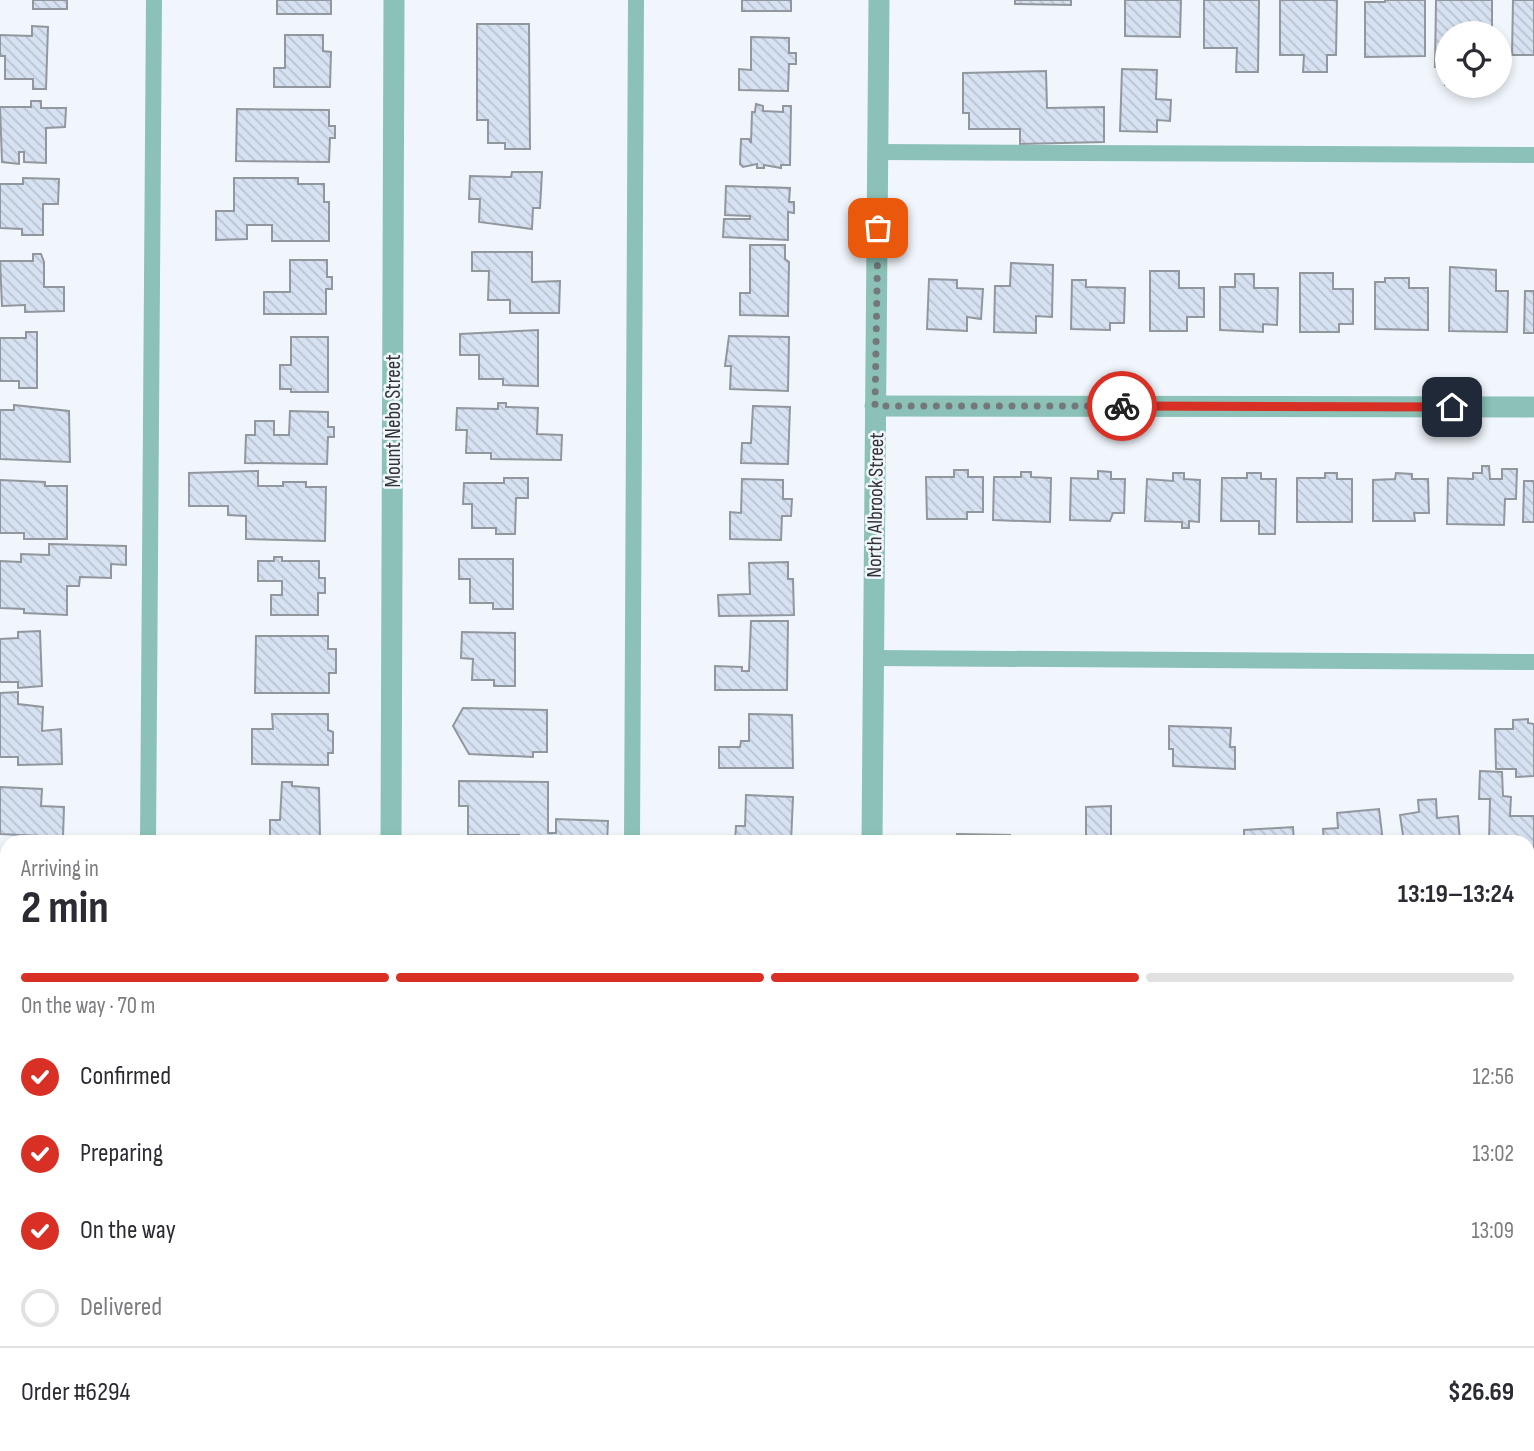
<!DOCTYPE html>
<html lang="en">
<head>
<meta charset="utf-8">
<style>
  :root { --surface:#fff; --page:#f7f7f7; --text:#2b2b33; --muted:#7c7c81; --line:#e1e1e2; --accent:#d93025 }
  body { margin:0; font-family:"Sofia Sans Condensed",sans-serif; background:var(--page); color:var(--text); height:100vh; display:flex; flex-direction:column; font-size:26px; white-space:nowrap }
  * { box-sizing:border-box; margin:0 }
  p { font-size:23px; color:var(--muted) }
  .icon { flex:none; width:38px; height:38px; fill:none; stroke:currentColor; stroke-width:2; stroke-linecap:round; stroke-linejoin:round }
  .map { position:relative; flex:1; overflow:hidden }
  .panel { position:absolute; left:0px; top:835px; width:1535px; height:618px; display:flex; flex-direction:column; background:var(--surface); border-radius:21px 21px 0 0; box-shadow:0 4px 10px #0003 }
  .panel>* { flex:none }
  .controls { position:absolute; left:1435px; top:21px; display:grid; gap:14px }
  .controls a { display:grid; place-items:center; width:77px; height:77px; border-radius:50%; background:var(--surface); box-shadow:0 4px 10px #0003; font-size:35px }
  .pin { position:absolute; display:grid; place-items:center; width:60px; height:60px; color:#fff; margin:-30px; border-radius:14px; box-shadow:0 4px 10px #0006 }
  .courier { position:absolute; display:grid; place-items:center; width:70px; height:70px; margin:-35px; border:5px solid #d93025; border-radius:50%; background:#fff; color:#222; box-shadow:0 2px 9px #0007 }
  .headline em { font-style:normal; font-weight:700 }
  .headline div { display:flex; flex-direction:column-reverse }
  .headline { display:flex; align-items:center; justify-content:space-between; height:119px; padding:0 21px }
  h1 { font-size:46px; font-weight:700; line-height:52px }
  .bar { display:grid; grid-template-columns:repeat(4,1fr); gap:10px 7px; align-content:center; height:84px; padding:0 21px }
  .bar i { height:9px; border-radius:5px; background:var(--line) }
  .bar .current { background:var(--accent) }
  .bar p { grid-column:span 4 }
  .line { display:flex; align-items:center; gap:18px; padding:0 21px; border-top:2px solid var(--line) }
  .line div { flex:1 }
  ol { padding:0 21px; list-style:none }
  li { display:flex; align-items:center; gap:21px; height:77px }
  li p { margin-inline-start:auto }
  li .icon { padding:7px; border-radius:50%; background:var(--accent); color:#fff; stroke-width:4 }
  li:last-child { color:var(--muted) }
  li i { width:38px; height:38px; border:4px solid var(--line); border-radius:50% }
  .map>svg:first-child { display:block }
</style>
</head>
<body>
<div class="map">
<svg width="1534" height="1451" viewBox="0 0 1534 1451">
  <defs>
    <pattern id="building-back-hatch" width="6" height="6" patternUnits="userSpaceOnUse" patternTransform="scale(1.75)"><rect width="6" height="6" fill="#d6e1f2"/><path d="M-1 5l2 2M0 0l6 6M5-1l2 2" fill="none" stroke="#b8c2d0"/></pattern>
  </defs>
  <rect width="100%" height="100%" fill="#f1f6fd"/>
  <!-- building -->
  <g fill="url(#building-back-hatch)" stroke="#92979d" stroke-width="2">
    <rect x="33" y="0" width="34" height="9"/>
    <rect x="277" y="0" width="54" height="14"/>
    <rect x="742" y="0" width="49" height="11"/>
    <polygon points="1015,0 1071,0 1071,5 1015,4"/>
    <polygon points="1125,0 1181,0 1180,37 1125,36"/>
    <polygon points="1204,0 1259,0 1258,72 1236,72 1237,48 1204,48"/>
    <polygon points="1280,0 1337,0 1336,55 1327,55 1327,72 1303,72 1304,55 1280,55"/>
    <polygon points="1385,0 1425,0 1425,56 1365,57 1365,2 1385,2"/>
    <polygon points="1436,0 1492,0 1492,33 1447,33 1447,85 1445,85 1445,67 1435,67"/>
    <polygon points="1513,0 1534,0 1534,55 1512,55"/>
    <polygon points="477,24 529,24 530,149 505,149 505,143 488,143 488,120 477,120"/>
    <polygon points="32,26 48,27 46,89 33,89 33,79 5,79 5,56 0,56 0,35 32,36"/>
    <polygon points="285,35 323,35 323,51 331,52 330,87 274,87 274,68 285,68"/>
    <polygon points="751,37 789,38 789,53 796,53 796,64 789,64 788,91 739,90 739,69 751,70"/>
    <polygon points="1122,69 1157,70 1156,99 1171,100 1170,121 1157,120 1157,132 1120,131"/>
    <polygon points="1046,71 1047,108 1104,107 1104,142 1020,144 1020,129 969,129 969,113 963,113 963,73"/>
    <polygon points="31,101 41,101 41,108 66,108 65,127 46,128 46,163 24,162 24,152 19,152 19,164 2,162 0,107 31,107"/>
    <polygon points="756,104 763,106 763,111 783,112 783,106 791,106 790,165 781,165 781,168 764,165 764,168 757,168 757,164 743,167 740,164 741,139 749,139 751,143 752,112 755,112"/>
    <polygon points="237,109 329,110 329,126 335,126 335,138 330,138 329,162 236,161"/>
    <polygon points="512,172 542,172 540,208 533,208 532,229 479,222 480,199 469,199 470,176 511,177"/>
    <polygon points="23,178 59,179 58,204 43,204 43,235 22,235 22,229 0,228 0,184 23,184"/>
    <polygon points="234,178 298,178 298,184 324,184 324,202 329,202 329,241 272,241 272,225 247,225 247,239 216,240 216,211 234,211"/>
    <polygon points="726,186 790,188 789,202 794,202 794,213 788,212 788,240 723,237 724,219 750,219 750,216 725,215"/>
    <polygon points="750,245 785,245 785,259 789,262 788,316 740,315 740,293 750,293"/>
    <polygon points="472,252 532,252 532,282 560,281 559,313 510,313 510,300 488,300 489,271 472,271"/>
    <polygon points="33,254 41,254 44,262 44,287 64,287 64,311 25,312 25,305 2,306 0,261 33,261"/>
    <polygon points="290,260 327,260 327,277 332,277 332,289 326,289 326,314 264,314 264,292 290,292"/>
    <polygon points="1011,263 1053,265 1052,317 1036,316 1036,333 994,332 995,286 1010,286"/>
    <polygon points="1450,267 1496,270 1496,291 1508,291 1507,332 1449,331"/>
    <polygon points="1150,271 1179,271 1179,288 1204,288 1204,317 1187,317 1187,331 1150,331"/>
    <polygon points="1300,273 1333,273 1333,289 1353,289 1353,324 1339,324 1339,332 1300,332"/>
    <polygon points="1235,274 1254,274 1254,288 1278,288 1277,325 1263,324 1263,332 1220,330 1220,287 1235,287"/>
    <polygon points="1385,278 1409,278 1409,288 1428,288 1428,330 1375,329 1375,282 1385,282"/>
    <polygon points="929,279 957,280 957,288 983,289 981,319 967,317 967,331 927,329"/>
    <polygon points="1072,280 1086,280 1086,287 1125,288 1124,323 1110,323 1110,330 1071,329"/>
    <polygon points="1525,291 1534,291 1534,333 1524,333"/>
    <polygon points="538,330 538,386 503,385 503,379 479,379 479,355 460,355 460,334"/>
    <polygon points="26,332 37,332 37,388 19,388 19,381 0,381 0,338 26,338"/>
    <polygon points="729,336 789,337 788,391 730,389 731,366 725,366"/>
    <polygon points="291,337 328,337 328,392 291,392 291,389 280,389 280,365 291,365"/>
    <polygon points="498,403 506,403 506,407 538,408 537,434 562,435 561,460 491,459 491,453 466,453 467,430 456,430 457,408 498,409"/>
    <polygon points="14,405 69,411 70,462 0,459 0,410 14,410"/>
    <polygon points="753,406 790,407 788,464 741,463 742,443 751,443"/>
    <polygon points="290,411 328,412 328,427 334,427 334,437 328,437 327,464 245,463 246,435 255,435 255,421 274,421 274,435 289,435"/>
    <polygon points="1482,466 1489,466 1490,479 1502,479 1502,469 1517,469 1516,499 1505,499 1504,525 1447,524 1448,478 1473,479 1473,473 1482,473"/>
    <polygon points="954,470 968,470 968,477 983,477 983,512 967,512 967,519 927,519 926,477 954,477"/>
    <polygon points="258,471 258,486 283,486 283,482 306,482 306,487 326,487 325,541 246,539 246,516 228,515 228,506 189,506 189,473"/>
    <polygon points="1098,471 1111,472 1111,479 1125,479 1124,513 1113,513 1110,521 1070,520 1071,478 1098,479"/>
    <polygon points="1021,472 1031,472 1031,477 1051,478 1050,522 993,520 994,477 1021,477"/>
    <polygon points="1173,473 1184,473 1184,479 1200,480 1199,522 1189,521 1189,528 1182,528 1182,522 1145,521 1147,479 1173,481"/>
    <polygon points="1247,473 1261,473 1261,479 1276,479 1275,534 1259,534 1259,521 1221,521 1222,478 1247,478"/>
    <polygon points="1325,473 1337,473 1337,479 1352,479 1352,522 1297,522 1297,478 1325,478"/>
    <polygon points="1396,473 1412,474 1412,479 1428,479 1429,513 1414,513 1415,521 1373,521 1373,480 1395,479"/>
    <polygon points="504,478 528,478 528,498 516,498 515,534 496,534 496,528 472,528 472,504 463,504 464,483 504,483"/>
    <polygon points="742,479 783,480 783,499 792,499 791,516 782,516 781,540 730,539 730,512 741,513"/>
    <polygon points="0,480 45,482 45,486 67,486 67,539 24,539 24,533 0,533"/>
    <polygon points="1524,481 1534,481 1534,522 1523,522"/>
    <polygon points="49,544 126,546 126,565 111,564 111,578 80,577 79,586 67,586 67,615 24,613 24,609 0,608 0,561 21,562 21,554 49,555"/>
    <polygon points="274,557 282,557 282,561 319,561 319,578 325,578 325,593 318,593 318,615 271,615 271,595 282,595 282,581 258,581 258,561 274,561"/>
    <polygon points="459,559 513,559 513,609 493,609 493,603 470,603 470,579 459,579"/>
    <polygon points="788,562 788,579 793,579 794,615 719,616 718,595 750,594 749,563"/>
    <polygon points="751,621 788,621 787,690 715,690 715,666 742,667 742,671 749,671"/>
    <polygon points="40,631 42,686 18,688 18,682 0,682 0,639 18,638 18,632"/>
    <polygon points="462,632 515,633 515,686 494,686 494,680 472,680 473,659 461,658"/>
    <polygon points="256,636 328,636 328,649 336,649 336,673 329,673 329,693 255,693"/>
    <polygon points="18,692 18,704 43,707 42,731 61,729 62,764 18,765 18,757 0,757 0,693"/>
    <polygon points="463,708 547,710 547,752 533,752 533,757 469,754 453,726"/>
    <polygon points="272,714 328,714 328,730 333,732 333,753 328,753 328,765 252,764 252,729 273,729"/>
    <polygon points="749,714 792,715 793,768 719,768 719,747 740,747 741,741 749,741"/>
    <polygon points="1528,719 1528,723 1534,724 1534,776 1516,777 1516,769 1496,769 1495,729 1513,729 1513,720"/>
    <polygon points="1169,726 1231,728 1230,747 1235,747 1235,769 1173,766 1173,749 1169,749"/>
    <polygon points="1480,771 1502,772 1503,796 1511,797 1510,816 1534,816 1534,863 1528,864 1528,842 1489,842 1490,799 1479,799"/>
    <polygon points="459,781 548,782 548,833 556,833 556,819 608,821 607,842 519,842 519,835 468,835 468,806 459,806"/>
    <polygon points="282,782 292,782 292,786 319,788 320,837 317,840 270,840 270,820 280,820"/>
    <polygon points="0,787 42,789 41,806 64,807 63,837 0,834"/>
    <polygon points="746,795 793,797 791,842 735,842 736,826 745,826"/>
    <polygon points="1436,799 1437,818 1458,816 1460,842 1404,842 1400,815 1419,812 1418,800"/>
    <polygon points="1111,806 1111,841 1124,842 1086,842 1086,807"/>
    <polygon points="1379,809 1383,842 1324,842 1323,829 1338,828 1337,813"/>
    <polygon points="1293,827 1294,842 1244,842 1244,830"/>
    <polygon points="957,834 1010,835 1009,842 957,842"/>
    <rect x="0" y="862" width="7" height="48"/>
    <rect x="0" y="921" width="7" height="63"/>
    <polygon points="0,1005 7,1005 7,1055 2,1054"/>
    <polygon points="1530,1029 1534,1047 1534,1062 1528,1064 1528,1030"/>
    <polygon points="7,1218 7,1261 1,1263 0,1220"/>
    <polygon points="1534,1358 1534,1386 1528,1387 1528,1359"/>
    <polygon points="111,1446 173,1446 175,1451 113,1451"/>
    <polygon points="202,1446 256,1446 244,1451 203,1451"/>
    <polygon points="344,1446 378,1446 363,1451 346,1451"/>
    <polygon points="734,1446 788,1446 787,1451"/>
    <polygon points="938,1446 986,1446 986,1448 978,1448 978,1451 938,1451"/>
    <rect x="1005" y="1446" width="73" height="5"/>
    <polygon points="1088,1446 1129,1446 1129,1451 1089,1451"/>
    <polygon points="1169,1446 1210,1446 1210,1447 1170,1451"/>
  </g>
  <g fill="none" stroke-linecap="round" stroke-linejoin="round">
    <!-- lane -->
    <g stroke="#8bc1b6" stroke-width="16">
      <polyline points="879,152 1534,155"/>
      <polyline points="873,658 1534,662"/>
      <polyline points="148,842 154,0"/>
      <polyline points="632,842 636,0"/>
      <polyline points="1528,1206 1534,1205"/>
      <polyline points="0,1385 7,1383"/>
    </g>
    <!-- street -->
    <g stroke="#8bc1b6" stroke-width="21">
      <polyline points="875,406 1534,407"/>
      <polyline points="391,842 394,0"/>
      <polyline points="872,842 879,0"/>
      <polyline points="1528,939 1534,938"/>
      <polyline points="0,1135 7,1133"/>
      <polyline points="641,1446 644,1451"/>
      <polyline points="865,1446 865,1451"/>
      <polyline points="505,1451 521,1446"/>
    </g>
  </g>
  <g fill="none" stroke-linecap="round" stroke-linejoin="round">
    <!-- done -->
    <polyline stroke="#74777c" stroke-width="7" stroke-dasharray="0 12.6" points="878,228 875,406 1122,406"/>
    <!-- route -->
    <polyline stroke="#d93025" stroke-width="9" points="1122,406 1452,407"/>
  </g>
  <g text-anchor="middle" stroke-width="5" stroke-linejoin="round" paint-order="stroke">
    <!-- street labels -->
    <g font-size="21" fill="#313336" stroke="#f1f6fd">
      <text transform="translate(393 421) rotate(-90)" y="7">Mount Nebo Street</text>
      <text transform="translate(875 505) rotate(-89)" y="7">North Albrook Street</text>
    </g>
  </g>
</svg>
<div class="controls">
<a><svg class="icon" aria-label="locate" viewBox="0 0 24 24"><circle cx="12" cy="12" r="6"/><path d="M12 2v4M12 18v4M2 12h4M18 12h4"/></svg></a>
</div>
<div class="pin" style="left:878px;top:228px;background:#ea580c"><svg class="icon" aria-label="bag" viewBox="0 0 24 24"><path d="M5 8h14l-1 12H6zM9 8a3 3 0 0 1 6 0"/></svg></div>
<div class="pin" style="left:1452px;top:407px;background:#1f2937"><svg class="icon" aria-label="home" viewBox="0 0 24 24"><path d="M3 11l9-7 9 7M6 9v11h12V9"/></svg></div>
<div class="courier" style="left:1122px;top:406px"><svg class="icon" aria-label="bike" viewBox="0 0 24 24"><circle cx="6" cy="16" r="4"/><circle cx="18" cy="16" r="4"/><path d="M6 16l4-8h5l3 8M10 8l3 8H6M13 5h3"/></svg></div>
<section class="panel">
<div class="headline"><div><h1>2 min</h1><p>Arriving in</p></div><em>13:19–13:24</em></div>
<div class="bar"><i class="current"></i><i class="current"></i><i class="current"></i><i></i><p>On the way · 70 m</p></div>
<ol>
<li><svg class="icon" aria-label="check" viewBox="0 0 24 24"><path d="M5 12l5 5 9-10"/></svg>Confirmed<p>12:56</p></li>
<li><svg class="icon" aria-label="check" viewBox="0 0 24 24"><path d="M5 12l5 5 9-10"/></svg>Preparing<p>13:02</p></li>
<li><svg class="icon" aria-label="check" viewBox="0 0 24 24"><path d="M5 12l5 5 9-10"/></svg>On the way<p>13:09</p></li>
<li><i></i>Delivered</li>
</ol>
<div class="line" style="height:91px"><div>Order #6294</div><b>$26.69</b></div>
</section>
</div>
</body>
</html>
